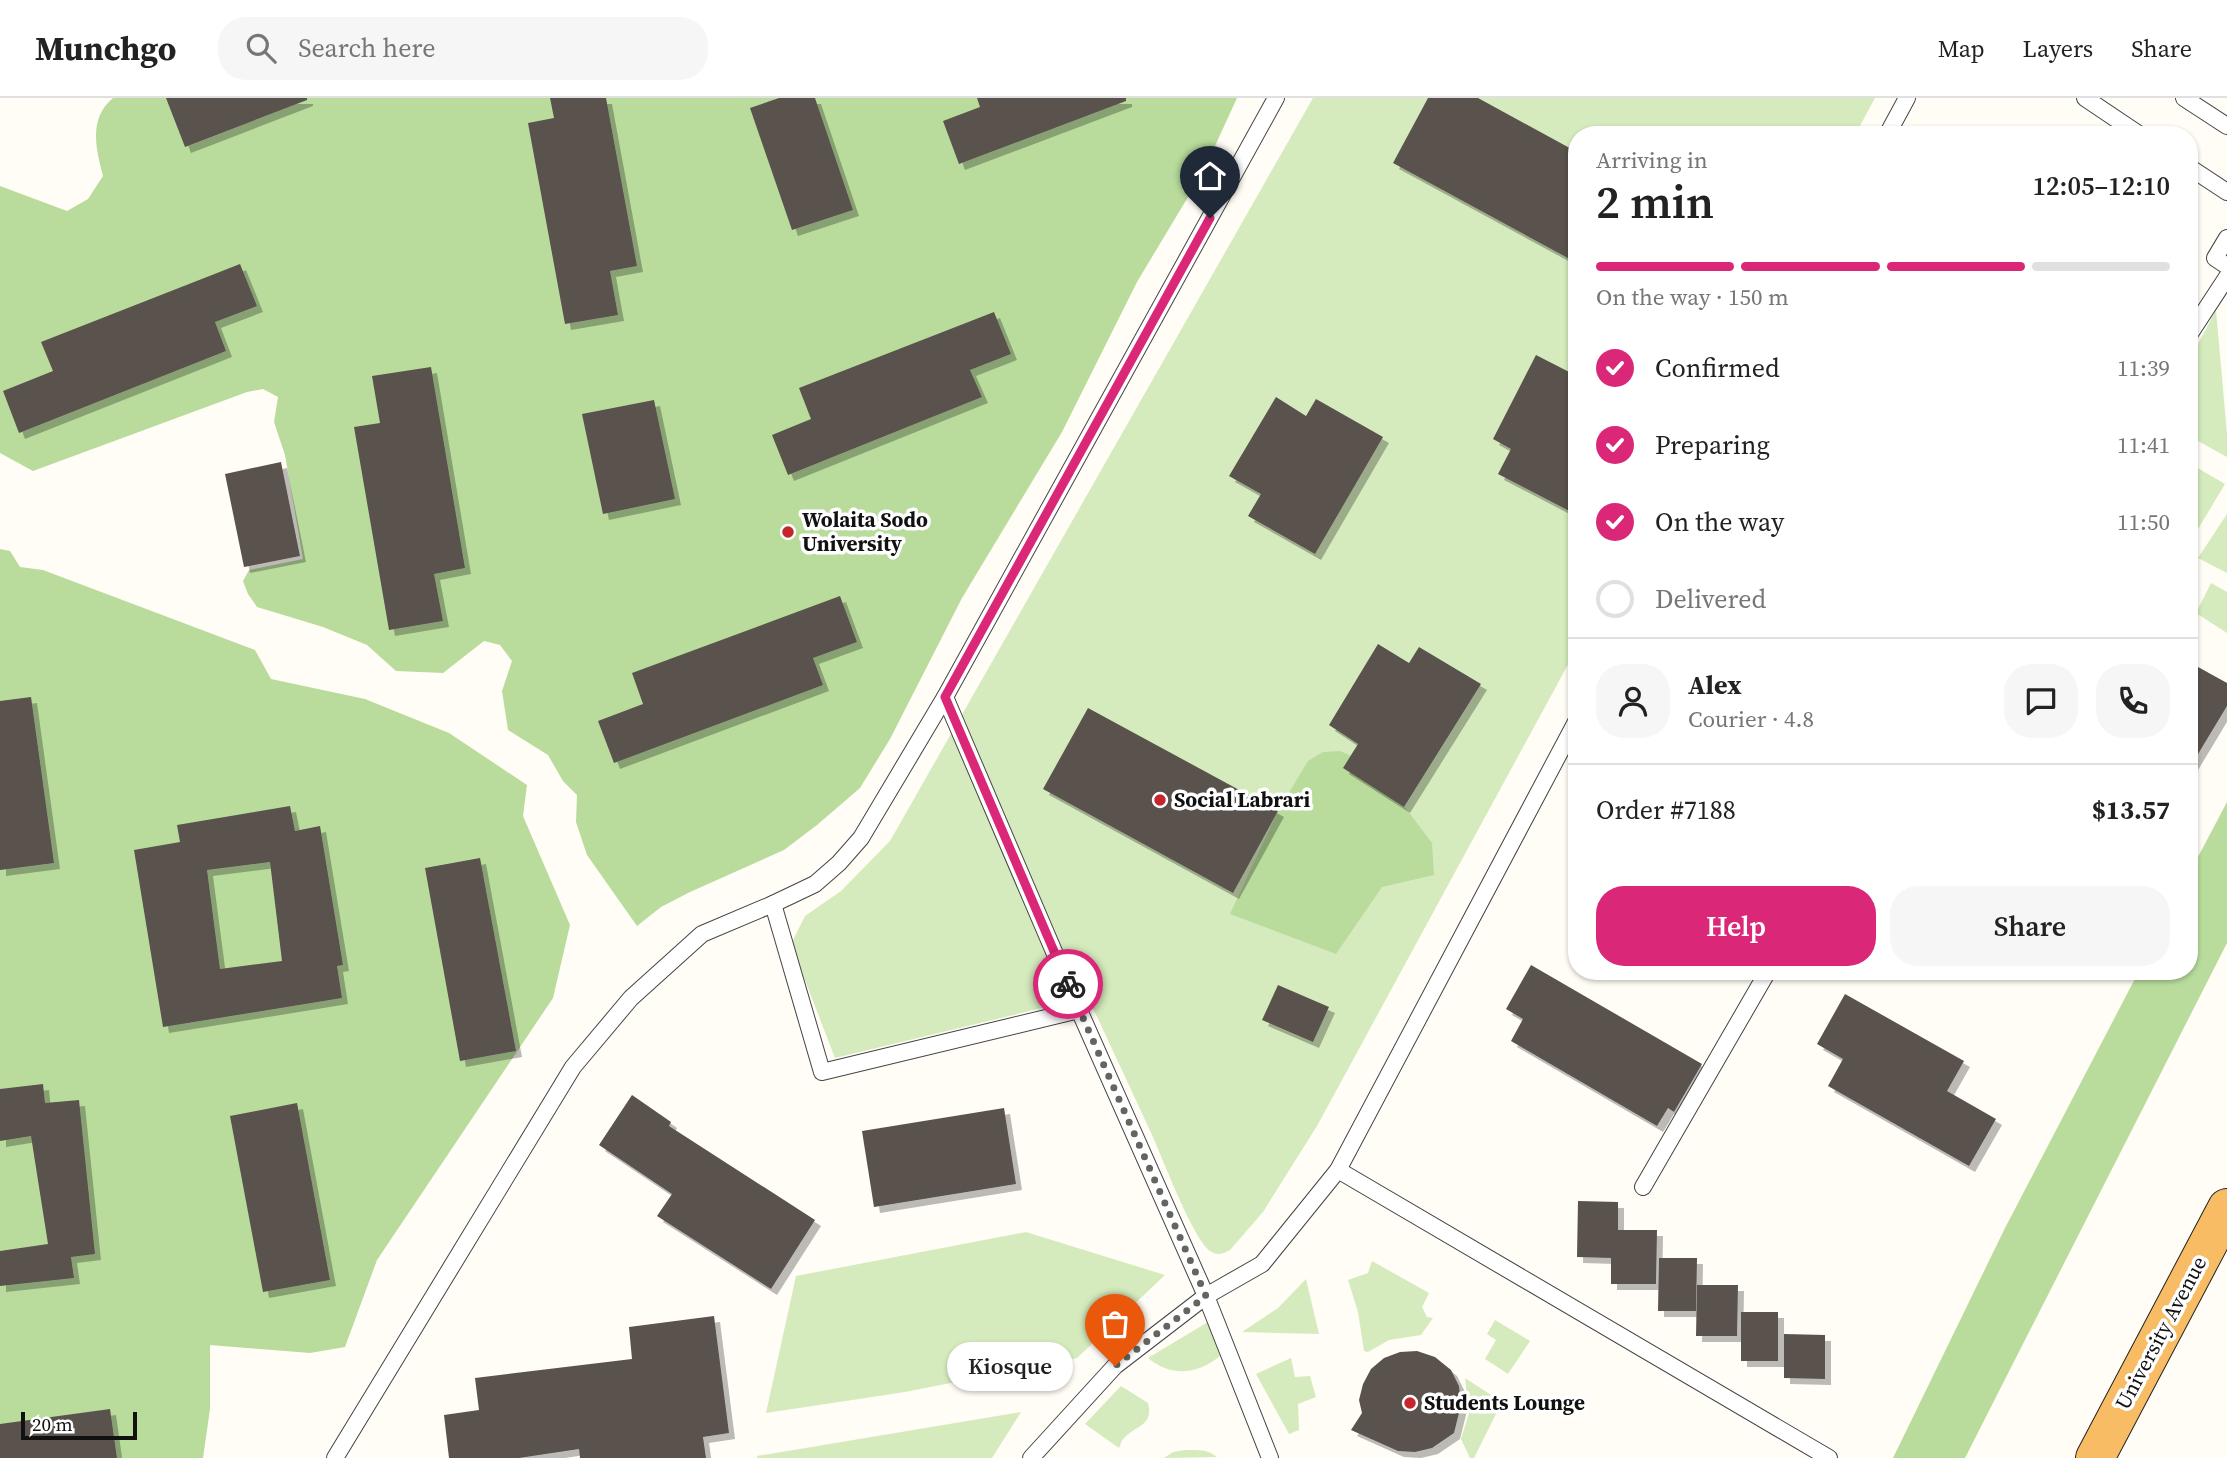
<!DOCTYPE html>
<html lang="en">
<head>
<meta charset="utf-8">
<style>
  :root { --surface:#fff; --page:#f6f6f6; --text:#222; --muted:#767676; --line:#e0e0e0; --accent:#db2777 }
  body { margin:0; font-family:"Source Serif 4",serif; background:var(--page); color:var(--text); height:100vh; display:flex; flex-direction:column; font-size:26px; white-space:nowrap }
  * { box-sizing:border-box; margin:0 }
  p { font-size:23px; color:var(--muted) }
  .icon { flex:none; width:38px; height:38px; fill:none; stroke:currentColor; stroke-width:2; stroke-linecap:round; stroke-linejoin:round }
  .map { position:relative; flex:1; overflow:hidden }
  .sheet { position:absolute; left:1568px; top:28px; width:630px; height:854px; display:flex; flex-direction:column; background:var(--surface); border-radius:28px; box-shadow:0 2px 5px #0004 }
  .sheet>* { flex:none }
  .scale { position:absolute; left:21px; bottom:18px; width:116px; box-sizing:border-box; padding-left:7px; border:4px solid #111; border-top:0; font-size:19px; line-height:24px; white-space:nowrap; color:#111; -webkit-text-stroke:5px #fff; paint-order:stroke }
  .pin { position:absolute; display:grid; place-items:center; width:60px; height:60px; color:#fff; margin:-72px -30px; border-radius:50% 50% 50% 0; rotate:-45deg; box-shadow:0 0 7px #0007 }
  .pin .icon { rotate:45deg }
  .courier { position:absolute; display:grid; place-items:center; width:70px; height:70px; margin:-35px; border:5px solid #db2777; border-radius:50%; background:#fff; color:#222; box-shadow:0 2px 9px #0007 }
  .bubble { position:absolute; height:49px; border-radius:24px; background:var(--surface); box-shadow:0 2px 5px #0004; font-size:23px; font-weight:600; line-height:49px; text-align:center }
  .summary em { font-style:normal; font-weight:600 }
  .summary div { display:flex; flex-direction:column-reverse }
  .summary { display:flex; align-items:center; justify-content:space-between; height:119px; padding:0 28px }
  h1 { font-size:46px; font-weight:600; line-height:52px }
  .bar { display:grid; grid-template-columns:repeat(4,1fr); gap:10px 7px; align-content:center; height:84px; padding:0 28px }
  .bar i { height:9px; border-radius:5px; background:var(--line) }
  .bar .active { background:var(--accent) }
  .bar p { grid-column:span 4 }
  .line { display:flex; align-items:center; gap:18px; padding:0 28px; border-top:2px solid var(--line) }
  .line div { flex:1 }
  .round { display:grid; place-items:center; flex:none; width:74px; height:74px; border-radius:28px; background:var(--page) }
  ol { padding:0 28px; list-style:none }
  li { display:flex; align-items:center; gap:21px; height:77px }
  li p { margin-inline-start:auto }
  li .icon { padding:7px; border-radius:50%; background:var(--accent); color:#fff; stroke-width:4 }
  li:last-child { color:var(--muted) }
  li i { width:38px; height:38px; border:4px solid var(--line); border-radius:50% }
  .action { display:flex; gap:14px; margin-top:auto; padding:14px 28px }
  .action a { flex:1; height:80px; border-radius:28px; background:var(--accent); color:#fff; font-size:28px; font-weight:600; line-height:80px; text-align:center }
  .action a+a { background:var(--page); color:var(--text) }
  header { display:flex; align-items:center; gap:42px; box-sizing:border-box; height:98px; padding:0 35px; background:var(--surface); border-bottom:2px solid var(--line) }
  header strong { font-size:33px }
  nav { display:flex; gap:38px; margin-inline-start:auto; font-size:24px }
  .search { width:490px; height:63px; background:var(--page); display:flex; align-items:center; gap:18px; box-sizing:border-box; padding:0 24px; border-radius:28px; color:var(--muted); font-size:26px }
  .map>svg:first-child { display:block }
</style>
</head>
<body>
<header>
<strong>Munchgo</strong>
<div class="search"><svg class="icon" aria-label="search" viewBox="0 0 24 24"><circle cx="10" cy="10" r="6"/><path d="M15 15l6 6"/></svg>Search here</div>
<nav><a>Map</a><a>Layers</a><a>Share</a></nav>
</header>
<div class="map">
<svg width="2227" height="1360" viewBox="0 0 2227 1360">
  <defs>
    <filter id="shadow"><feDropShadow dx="6" dy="6" stdDeviation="0" flood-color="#0004"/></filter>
  </defs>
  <rect width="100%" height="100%" fill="#fffdf5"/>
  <!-- green -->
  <g fill="#d5ebbd">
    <path d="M 1313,0 L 1875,0 L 1855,37 L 1577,37 L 1577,550 L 1317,1028 L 1263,1114 L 1230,1152 C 1223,1156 1217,1158 1210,1153 C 1192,1139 1163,1061 1152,1037 C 1131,991 1109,945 1088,899 L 835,960 L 791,846 L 805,818 L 841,793 L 890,743 Z"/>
    <polygon points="2216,212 2227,336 2227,359 2189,338 2189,263"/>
    <polygon points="2189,365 2225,386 2189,446"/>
    <polygon points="2227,416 2227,475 2198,460"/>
    <polygon points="2211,485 2227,494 2227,535 2196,515"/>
    <polygon points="1026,1134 1165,1177 1077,1260 905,1294 766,1315 796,1178"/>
    <polygon points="1372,1163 1429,1195 1422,1209 1427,1219 1433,1220 1421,1237 1389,1242 1368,1254 1364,1253 1358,1214 1348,1182 1368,1175"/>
    <polygon points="1306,1181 1319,1236 1242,1234 1278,1210"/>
    <polygon points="1495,1222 1530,1243 1508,1276 1485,1261 1496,1242 1487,1236"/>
    <path d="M 1208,1224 L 1220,1258 C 1197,1277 1171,1279 1148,1260 Z"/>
    <polygon points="1291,1260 1295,1279 1310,1278 1316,1299 1298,1306 1299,1332 1289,1336 1256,1276"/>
    <polygon points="1465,1280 1502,1304 1474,1360 1470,1360 1461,1341 1469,1315"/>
    <path d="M 1121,1288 L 1148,1305 C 1154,1328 1136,1327 1124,1340 C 1121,1342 1121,1347 1119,1350 L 1085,1326 Z"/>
    <polygon points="1021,1314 992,1360 757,1360 757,1358"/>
    <path d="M 1185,1352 C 1197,1352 1208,1351 1217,1359 L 1164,1360 L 1173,1354 Z"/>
  </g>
  <!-- forest -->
  <g fill="#b9dc9c">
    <path d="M 113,0 L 1237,0 L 1203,74 L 1137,184 L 1062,334 L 962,500 L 890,641 L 860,690 L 817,727 L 784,752 L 690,794 L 661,809 L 637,828 L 587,757 L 576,724 L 577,697 L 563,683 L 548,657 L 508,632 L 502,593 L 512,563 L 500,547 L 484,543 L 443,575 L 396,573 L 367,547 L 323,529 L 257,509 L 248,496 L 243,483 L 249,472 L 303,461 L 285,357 L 274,324 L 278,299 L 263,291 L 247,294 L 33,373 L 0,355 L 0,88 L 67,113 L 88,101 L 103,78 C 96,51 88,21 113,0 Z"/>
    <polygon points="0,451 10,453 20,469 43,472 255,552 271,581 365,601 449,635 527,687 523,718 570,827 553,900 377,1162 345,1249 310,1255 210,1247 210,1311 203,1360 0,1360"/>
    <polygon points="1340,653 1374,668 1432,745 1434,777 1382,789 1336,856 1230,816 1278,713 1308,663 1323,654"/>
    <polygon points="2227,704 2227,845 1965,1360 1893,1360 2005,1130 2139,873 2189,873 2189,776"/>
  </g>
  <!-- building -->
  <g fill="#5a524d" fill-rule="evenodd" filter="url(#shadow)">
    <polygon points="166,0 307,0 307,2 185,49"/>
    <polygon points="550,0 606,0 637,168 610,173 618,217 565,226 528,25 554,20"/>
    <polygon points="779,0 815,0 853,112 792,132 750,10"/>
    <polygon points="977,0 1126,0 1126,3 959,66 943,23 980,9"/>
    <polygon points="1428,0 1478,0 1577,54 1577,165 1393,65"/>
    <polygon points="240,166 257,208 215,224 226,253 19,335 3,293 53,273 41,244"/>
    <polygon points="994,214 1011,256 970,272 982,299 788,377 772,337 811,321 799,290"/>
    <polygon points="1536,257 1577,278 1577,417 1498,376 1511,351 1493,341"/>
    <polygon points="431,269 465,470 434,476 443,523 389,532 354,329 380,325 372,278"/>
    <polygon points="1276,299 1306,318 1316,301 1383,339 1315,456 1248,418 1261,396 1229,378"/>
    <polygon points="654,302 675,401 603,416 582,316"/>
    <polygon points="281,364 300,458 244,469 225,376"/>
    <polygon points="840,498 857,544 813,560 823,587 614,665 598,623 643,606 632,575"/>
    <polygon points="1378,546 1409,565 1419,549 1481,586 1404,709 1343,670 1358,646 1329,627"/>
    <polygon points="2189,564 2227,585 2227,608 2189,671"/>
    <polygon points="31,599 54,765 0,772 0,603"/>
    <polygon points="1088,610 1278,713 1233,795 1043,691"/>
    <path d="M 290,708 L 295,733 L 320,728 L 343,867 L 337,868 L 342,900 L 163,929 L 134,752 L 180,744 L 177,727 ZM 270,764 L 282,863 L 220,871 L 207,772 Z"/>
    <polygon points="480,760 516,953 460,963 425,770"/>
    <polygon points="1531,867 1702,966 1674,1014 1668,1010 1657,1028 1511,943 1523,921 1506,911"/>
    <polygon points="1278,887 1329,909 1313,944 1262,922"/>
    <polygon points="1845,896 1964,963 1947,993 1996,1021 1969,1068 1828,988 1843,961 1817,946"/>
    <polygon points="43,986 45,1005 79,1002 95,1156 71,1159 74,1180 0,1188 0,1153 48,1146 31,1038 0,1043 0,991"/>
    <polygon points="632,997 671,1024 669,1028 815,1122 771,1191 657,1118 672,1096 599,1047"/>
    <polygon points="297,1005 330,1182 263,1194 230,1018"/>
    <polygon points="1004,1010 1016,1086 874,1109 862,1033"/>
    <polygon points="1578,1103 1618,1104 1618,1132 1657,1132 1656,1186 1611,1186 1611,1160 1577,1159"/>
    <polygon points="1659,1160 1697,1160 1696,1213 1658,1213"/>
    <polygon points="1697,1187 1738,1187 1737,1238 1696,1238"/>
    <rect x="1741" y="1214" width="37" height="49"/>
    <polygon points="714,1218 729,1335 703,1339 706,1360 580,1360 579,1351 519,1360 449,1360 444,1317 479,1312 475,1280 632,1261 629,1229"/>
    <polygon points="1784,1236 1825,1237 1825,1281 1784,1280"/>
    <polygon points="1417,1253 1435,1259 1451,1272 1459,1288 1461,1307 1454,1335 1432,1350 1415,1354 1398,1353 1351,1332 1362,1315 1359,1302 1363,1286 1371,1271 1384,1260 1400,1254"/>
    <polygon points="110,1311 117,1360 0,1360 0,1326"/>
  </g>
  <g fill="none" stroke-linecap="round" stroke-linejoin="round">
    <defs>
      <g id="service">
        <polyline points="2085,0 2140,37"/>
        <polyline points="2184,0 2227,28"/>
        <polyline points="1887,37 1907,0"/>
        <polyline points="2189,69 2227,94"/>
        <polyline points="2227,140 2215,160 2227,168"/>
        <polyline points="2189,237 2227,179"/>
        <polyline points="945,599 1079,912 1206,1198 1270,1360"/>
        <polyline points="773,806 822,974 1079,912"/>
        <polyline points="1338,1072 1829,1360"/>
        <polyline points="1643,1089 1768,873"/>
        <polyline points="335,1360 573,969 631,900 702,836 773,806 815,786 839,765 861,740 945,599 1276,0"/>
        <polyline points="1031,1360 1115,1268 1206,1198 1262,1166 1338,1072 1577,622"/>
      </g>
      <polyline id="trunk" points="2095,1360 2227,1110"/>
    </defs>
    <!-- service casing -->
    <use href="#service" stroke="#444" stroke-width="18"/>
    <!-- trunk casing -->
    <use href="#trunk" stroke="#222" stroke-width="40"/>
    <!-- service -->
    <use href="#service" stroke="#fff" stroke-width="16"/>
    <!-- trunk -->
    <use href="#trunk" stroke="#f7bc64" stroke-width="38"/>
  </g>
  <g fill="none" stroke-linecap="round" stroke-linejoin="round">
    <!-- done -->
    <polyline stroke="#646461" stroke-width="7" stroke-dasharray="0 12.6" points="1068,886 1206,1198 1115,1268"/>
    <!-- route -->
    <polyline stroke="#db2777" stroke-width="9" points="1068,886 945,599 1210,120"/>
  </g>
  <!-- markers -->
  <g fill="#c4262e" stroke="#fff" stroke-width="2.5">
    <circle cx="788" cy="434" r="7"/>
    <circle cx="1160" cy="702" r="7"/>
    <circle cx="1410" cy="1305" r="7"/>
  </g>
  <g text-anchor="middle" stroke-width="7" stroke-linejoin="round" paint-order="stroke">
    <!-- poi labels -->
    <g font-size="21" font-weight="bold" fill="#111" stroke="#fff" text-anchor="start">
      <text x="802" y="429">Wolaita Sodo<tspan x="802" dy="24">University</tspan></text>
      <text x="1174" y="709">Social Labrari</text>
      <text x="1424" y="1312">Students Lounge</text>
    </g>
    <!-- street labels -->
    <g font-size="21" fill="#111" stroke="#fff">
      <text transform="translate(2161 1235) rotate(-62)" y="7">University Avenue</text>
    </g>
  </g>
</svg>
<div class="scale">20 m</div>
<div class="pin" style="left:1115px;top:1268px;background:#ea580c"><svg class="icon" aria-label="bag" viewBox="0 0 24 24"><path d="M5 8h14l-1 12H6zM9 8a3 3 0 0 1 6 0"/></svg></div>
<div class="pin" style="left:1210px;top:120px;background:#1f2937"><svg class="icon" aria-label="home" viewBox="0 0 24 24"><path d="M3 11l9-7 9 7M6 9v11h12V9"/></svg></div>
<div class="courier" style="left:1068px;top:886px"><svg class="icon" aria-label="bike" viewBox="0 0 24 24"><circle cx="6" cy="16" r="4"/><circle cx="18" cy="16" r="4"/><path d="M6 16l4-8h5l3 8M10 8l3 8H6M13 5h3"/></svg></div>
<div class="bubble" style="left:947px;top:1244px;width:126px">Kiosque</div>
<section class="sheet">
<div class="summary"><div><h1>2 min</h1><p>Arriving in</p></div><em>12:05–12:10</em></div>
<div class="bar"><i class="active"></i><i class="active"></i><i class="active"></i><i></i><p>On the way · 150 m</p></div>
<ol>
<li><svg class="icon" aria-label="check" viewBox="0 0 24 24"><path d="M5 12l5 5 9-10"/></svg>Confirmed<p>11:39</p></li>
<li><svg class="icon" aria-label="check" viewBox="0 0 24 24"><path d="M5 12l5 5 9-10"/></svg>Preparing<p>11:41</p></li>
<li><svg class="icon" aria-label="check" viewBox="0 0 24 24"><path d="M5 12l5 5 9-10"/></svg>On the way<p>11:50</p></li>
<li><i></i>Delivered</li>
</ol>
<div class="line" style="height:126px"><a class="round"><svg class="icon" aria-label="person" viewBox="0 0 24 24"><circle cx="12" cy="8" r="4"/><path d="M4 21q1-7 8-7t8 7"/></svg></a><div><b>Alex</b><p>Courier · 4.8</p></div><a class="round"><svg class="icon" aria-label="chat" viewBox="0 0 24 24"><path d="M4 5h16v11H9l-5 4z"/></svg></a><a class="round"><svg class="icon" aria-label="phone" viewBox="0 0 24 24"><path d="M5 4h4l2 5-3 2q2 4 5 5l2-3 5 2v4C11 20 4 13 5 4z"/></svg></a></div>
<div class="line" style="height:91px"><div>Order #7188</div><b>$13.57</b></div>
<div class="action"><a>Help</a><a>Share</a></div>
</section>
</div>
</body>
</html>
